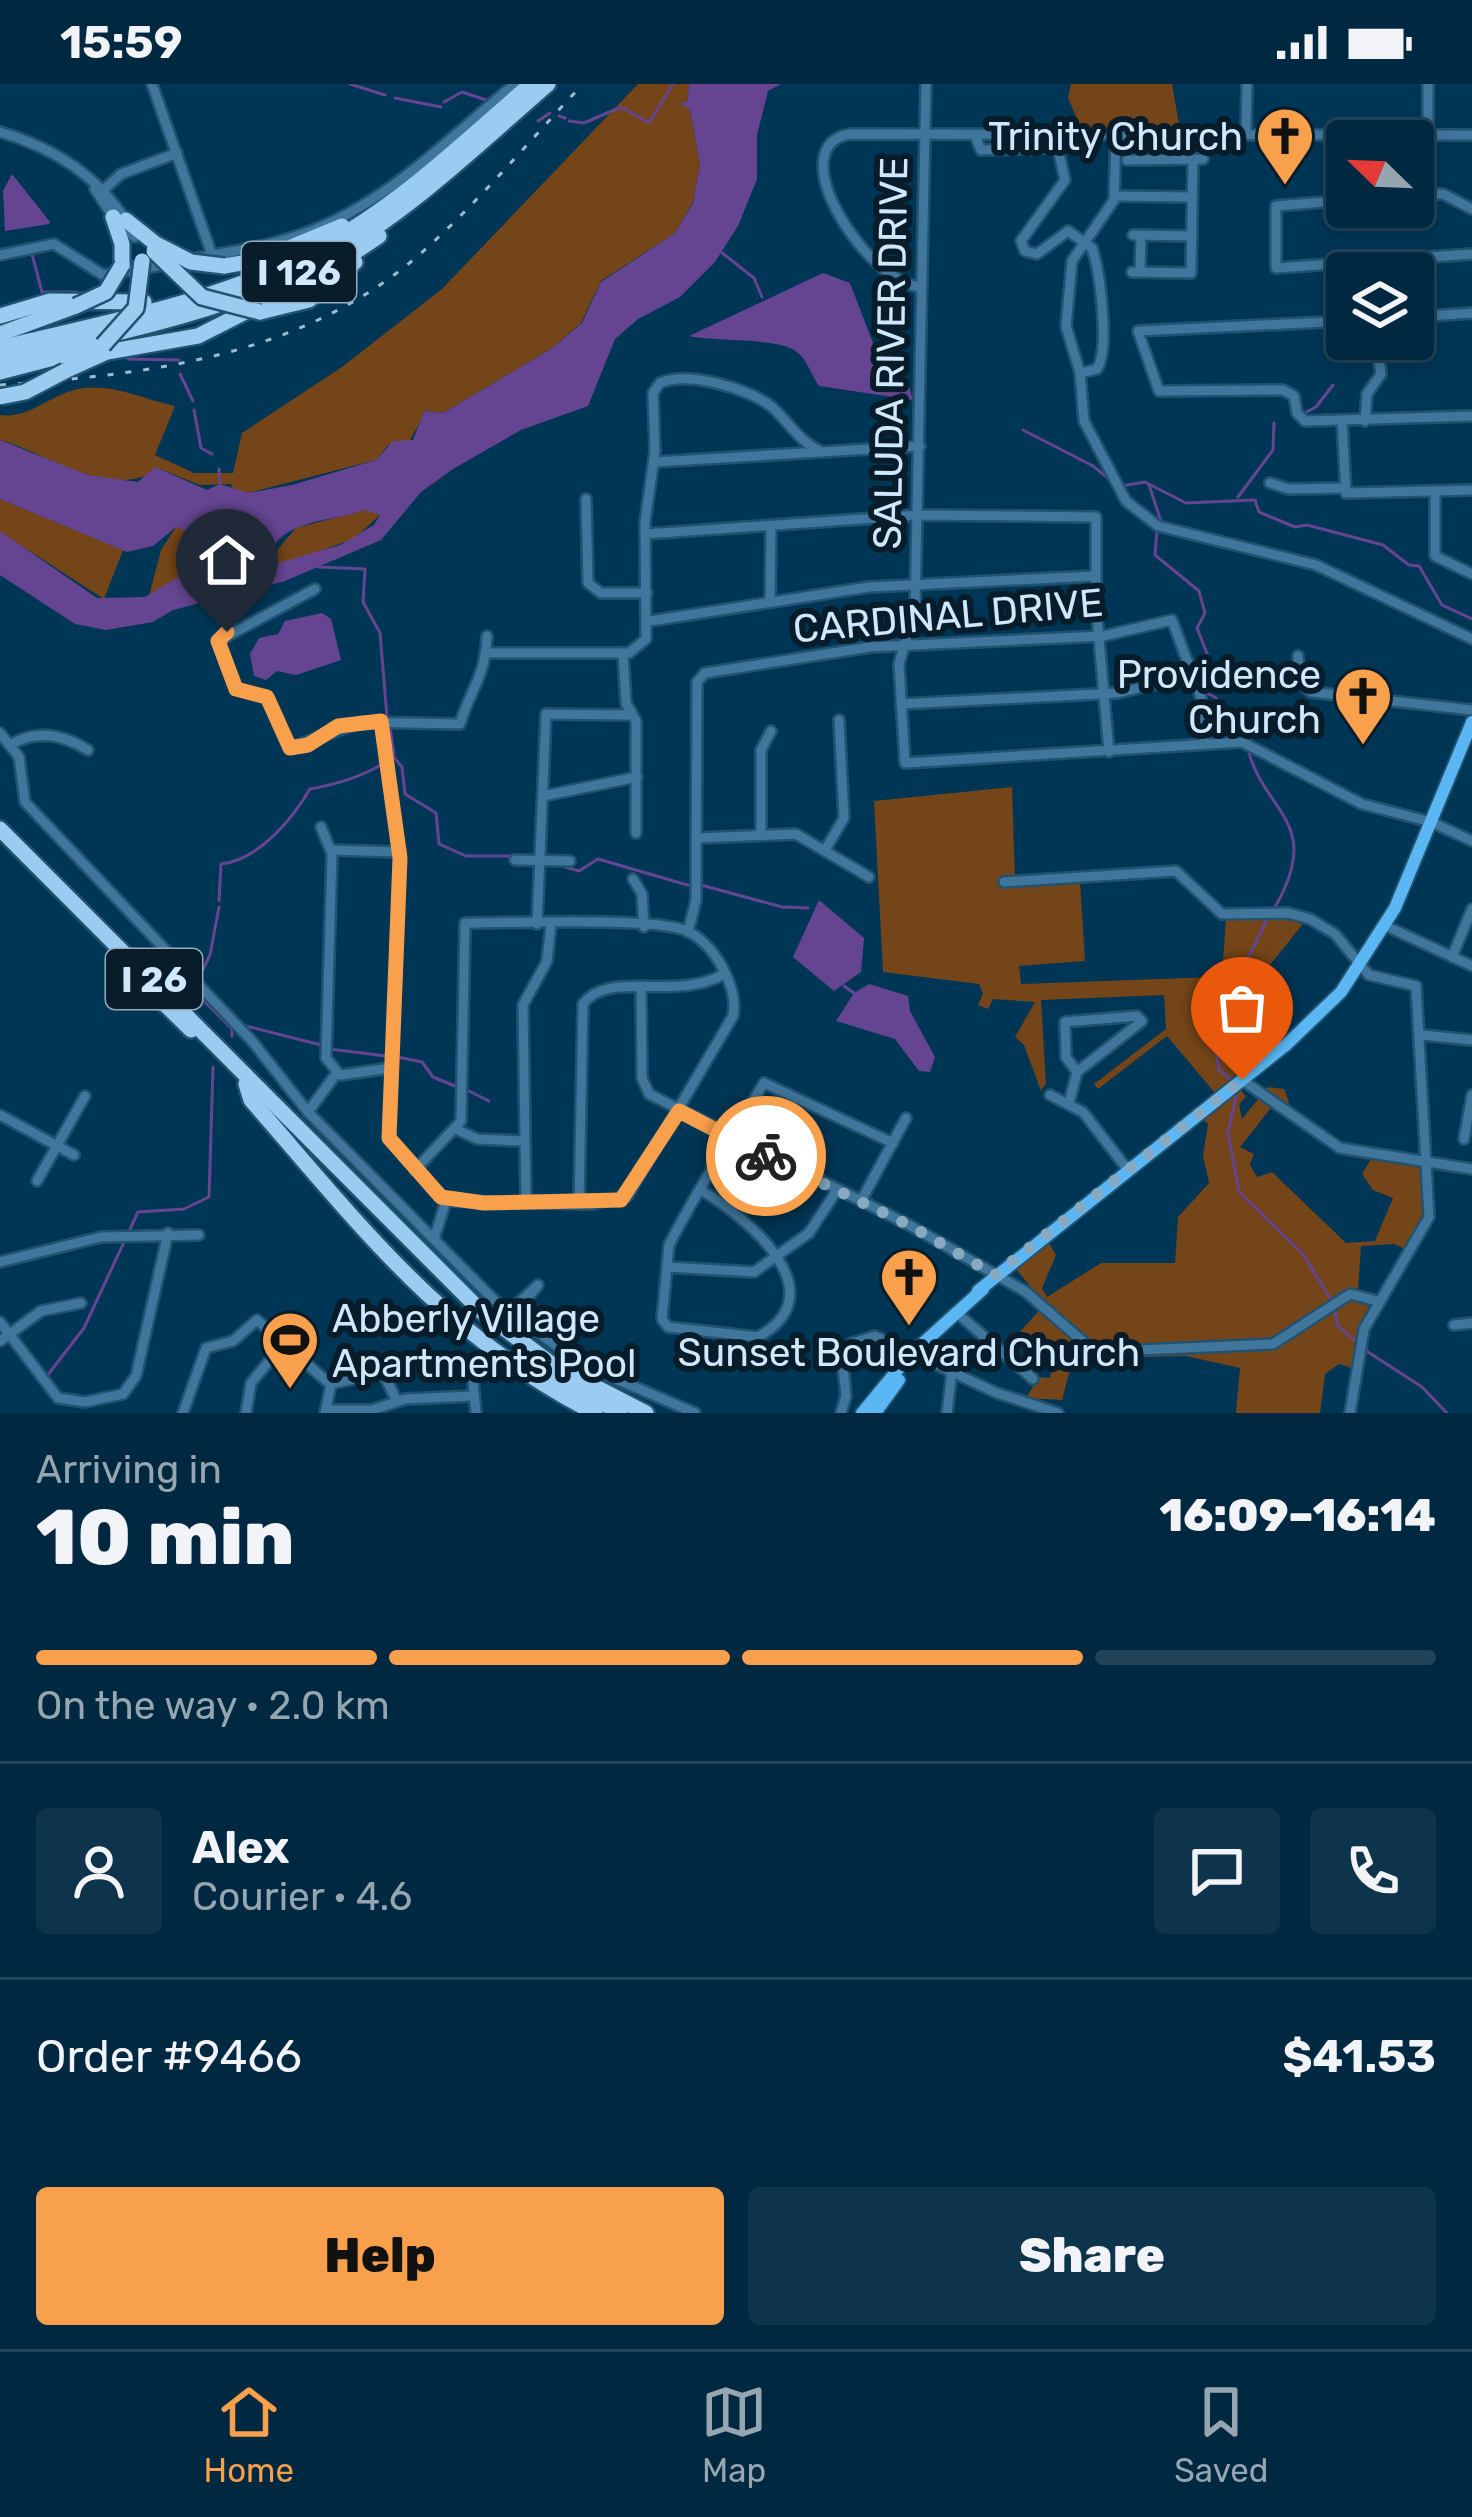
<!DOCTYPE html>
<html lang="en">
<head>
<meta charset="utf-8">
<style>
  :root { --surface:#002840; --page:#0e344b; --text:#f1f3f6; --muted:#95a6b1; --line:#224459; --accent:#f9a04d }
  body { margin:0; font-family:Rubik,sans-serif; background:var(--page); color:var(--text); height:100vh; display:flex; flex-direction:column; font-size:45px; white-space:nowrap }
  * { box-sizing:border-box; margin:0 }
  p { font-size:39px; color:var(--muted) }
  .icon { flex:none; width:66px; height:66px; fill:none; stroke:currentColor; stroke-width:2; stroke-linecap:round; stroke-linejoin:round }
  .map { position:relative; height:1329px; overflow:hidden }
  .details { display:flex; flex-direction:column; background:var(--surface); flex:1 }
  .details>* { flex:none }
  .needle { width:78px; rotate:293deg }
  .buttons { position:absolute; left:1326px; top:36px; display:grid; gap:24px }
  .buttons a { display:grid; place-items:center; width:108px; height:108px; border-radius:12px; background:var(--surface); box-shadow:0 6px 18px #0003,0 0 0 3px var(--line); font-size:60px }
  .pin { position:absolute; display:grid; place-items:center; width:102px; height:102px; color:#fff; margin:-123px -51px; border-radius:50% 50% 50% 0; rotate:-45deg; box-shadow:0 0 12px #0007 }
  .pin .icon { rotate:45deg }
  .courier { position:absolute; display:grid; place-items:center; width:120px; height:120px; margin:-60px; border:9px solid #f9a04d; border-radius:50%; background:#fff; color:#222; box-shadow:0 3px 15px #0007 }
  .overview em { font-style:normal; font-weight:800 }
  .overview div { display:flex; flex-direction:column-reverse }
  .overview { display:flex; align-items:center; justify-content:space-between; height:204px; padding:0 36px }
  h1 { font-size:78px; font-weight:800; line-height:90px }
  .bar { display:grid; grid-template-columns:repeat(4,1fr); gap:18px 12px; align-content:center; height:144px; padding:0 36px }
  .bar i { height:15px; border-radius:9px; background:var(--line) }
  .bar .current { background:var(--accent) }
  .bar p { grid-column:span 4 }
  .line { display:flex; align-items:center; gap:30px; padding:0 36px; border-top:3px solid var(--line) }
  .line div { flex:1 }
  .round { display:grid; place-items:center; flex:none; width:126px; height:126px; border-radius:12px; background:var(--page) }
  .button { display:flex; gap:24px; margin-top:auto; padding:24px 36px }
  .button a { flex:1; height:138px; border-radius:12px; background:var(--accent); color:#111; font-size:48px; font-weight:800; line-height:138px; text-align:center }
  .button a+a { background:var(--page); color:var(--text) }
  .status { display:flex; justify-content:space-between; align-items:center; height:84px; padding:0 60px; background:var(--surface); direction:ltr }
  .status svg { height:33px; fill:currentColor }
  .tab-bar { display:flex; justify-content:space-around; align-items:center; height:168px; border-top:3px solid var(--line); background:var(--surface); font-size:33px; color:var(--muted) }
  .tab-bar a { display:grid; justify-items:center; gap:6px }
  .tab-bar .current { color:var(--accent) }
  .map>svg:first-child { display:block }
</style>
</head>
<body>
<div class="status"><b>15:59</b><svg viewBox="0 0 49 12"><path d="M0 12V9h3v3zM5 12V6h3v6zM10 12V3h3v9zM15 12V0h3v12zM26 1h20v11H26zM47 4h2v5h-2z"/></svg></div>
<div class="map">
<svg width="1472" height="1329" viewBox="0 0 1472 1329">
  <rect width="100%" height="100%" fill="#003655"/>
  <!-- green -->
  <g fill="#744518">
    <path d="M 638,0 L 689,0 L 687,18 L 681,19 L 690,26 L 700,81 L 693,118 L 675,149 L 601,197 L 581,239 L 551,265 L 443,329 L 426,327 L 409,358 L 388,361 L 376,376 L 248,409 L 232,406 L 231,400 L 200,401 L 160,385 C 107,417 53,371 0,356 L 0,331 C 25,334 41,319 63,310 C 101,293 137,314 175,322 L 155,371 L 194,389 L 233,389 L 242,349 L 342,283 L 442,205 Z"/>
    <polygon points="1071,0 1172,0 1179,40 1173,46 1082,46 1068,14"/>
    <polygon points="0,415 123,466 104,515 0,448"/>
    <polygon points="365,426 381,430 355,454 278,483 266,479 296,444"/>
    <polygon points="176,443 200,448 217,460 182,470 180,492 149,512 161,466"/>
    <polygon points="1012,703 1017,861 1015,803 1080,798 1085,877 1019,882 1021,900 1215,893 1223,876 1226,834 1306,836 1224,938 1240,990 1215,1009 1167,952 1098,1005 1094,1000 1166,945 1164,911 1041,916 1046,999 1041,1007 1024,961 1015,953 1035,918 993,915 988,925 978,921 983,910 979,900 883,888 874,717"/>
    <polygon points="1237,1000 1246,1013 1239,1020 1242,1035 1268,1003 1284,1005 1289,1018 1284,1027 1274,1020 1240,1063 1254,1070 1250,1081 1257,1093 1272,1088 1346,1159 1375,1157 1393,1114 1373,1106 1362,1090 1373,1072 1429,1080 1431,1120 1409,1167 1394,1160 1361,1162 1358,1205 1380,1211 1355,1285 1339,1280 1325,1290 1320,1329 1236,1329 1240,1284 1186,1272 1086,1274 1062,1259 1055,1269 1070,1286 1062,1316 1026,1314 1039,1293 1050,1294 1052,1282 1019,1249 1045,1220 1011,1179 1044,1151 1056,1171 1042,1204 1047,1213 1101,1179 1175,1179 1178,1133 1209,1099 1203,1072 1208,1040 1198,1031"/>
  </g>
  <!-- water -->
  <g fill="#654592" fill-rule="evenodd">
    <path d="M 689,0 L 781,0 L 768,7 L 757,51 L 757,95 L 738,142 L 715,178 L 680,213 L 638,235 L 615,255 L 588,322 L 521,346 L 453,385 L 421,408 L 381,456 L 285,497 L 173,526 L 153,538 L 106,546 L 75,540 L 0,491 L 0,447 L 97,514 L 145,513 L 180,492 L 182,470 L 217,459 L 176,443 L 153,462 L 127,468 L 0,415 L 0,356 L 88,391 L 138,398 L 155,383 L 207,406 L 220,400 L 248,409 L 292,401 L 376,376 L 393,357 L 413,356 L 424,327 L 443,329 L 551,265 L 582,239 L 601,198 L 675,149 L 693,119 L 700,81 L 690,26 L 680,19 L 687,18 ZM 365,426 L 380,431 L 374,441 L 340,461 L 268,482 C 270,435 333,438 365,426 Z"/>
    <polygon points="12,90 50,138 49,140 5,147 3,107"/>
    <path d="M 823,189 L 850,199 L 876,267 L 908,299 L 913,316 L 819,302 C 811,291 808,277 797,268 C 779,253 716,258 689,252 Z"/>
    <polygon points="322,529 331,535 341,576 296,591 277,587 266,596 254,592 250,570 259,554 278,550 285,537"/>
    <polygon points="819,816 864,854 861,888 834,907 793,873"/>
    <polygon points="869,900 908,912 910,927 935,973 930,988 919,987 895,955 836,937 854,909"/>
  </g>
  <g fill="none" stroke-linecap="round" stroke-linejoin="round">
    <!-- stream -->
    <g stroke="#654592" stroke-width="3">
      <polyline points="350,0 385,11"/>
      <polyline points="395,14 441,23"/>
      <polyline points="444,18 462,8 486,16"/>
      <polyline points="559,32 565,34"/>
      <polyline points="538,37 550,29"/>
      <polyline points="569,37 584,39 621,23 649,39 673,0"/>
      <polyline points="721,168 754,194 762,213"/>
      <polyline points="32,170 42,208 77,208"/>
      <polyline points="128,275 179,276"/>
      <polyline points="180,290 193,317"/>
      <polyline points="194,326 201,364 212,370"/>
      <polyline points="1301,331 1316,323 1333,301"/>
      <polyline points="1023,346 1093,382 1113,398"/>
      <polyline points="219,385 220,400"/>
      <polyline points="1149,401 1161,437"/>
      <polyline points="1121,402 1145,398 1186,419 1255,416 1259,428 1295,443 1307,441 1383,461 1409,481 1419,482 1442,521 1472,535"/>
      <polyline points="1238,413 1273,366 1274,339"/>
      <polyline points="1157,446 1155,471 1199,507 1205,529 1197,544 1210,577 1203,584 1204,608 1215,613 1247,655"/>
      <polyline points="319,483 365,485 363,518 380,549 387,633"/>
      <polyline points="390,644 394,670"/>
      <path d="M 1248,665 C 1264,730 1325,737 1274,825"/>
      <polyline points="393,672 402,683 405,710 436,729 439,760 466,772 514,772"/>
      <polyline points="559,781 579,787 598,775 691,802"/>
      <polyline points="701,801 782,823 808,824"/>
      <path d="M 219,817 L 221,780 C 259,776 293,734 310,705 C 333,701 360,693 381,681"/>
      <polyline points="219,823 210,871 193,906 232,945 232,952"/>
      <polyline points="844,902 854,909"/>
      <polyline points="242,941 321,961"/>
      <polyline points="329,965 386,972"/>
      <polyline points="398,973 422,978 433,993 455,1002"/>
      <polyline points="1230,995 1219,986 1213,946 1268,833"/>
      <polyline points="467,1006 489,1017"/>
      <polyline points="1236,1012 1228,1049 1239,1108 1303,1170 1331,1216"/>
      <polyline points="1335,1225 1337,1241 1355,1257"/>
      <polyline points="1365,1266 1422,1303 1447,1329"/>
      <polyline points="47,1292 84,1244 138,1128 184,1125 209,1113 213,983"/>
    </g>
    <defs>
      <g id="minor">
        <polyline points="152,0 212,171"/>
        <polyline points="926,0 915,523 899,580 905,679 1242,658 1362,720 1431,738 1472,757"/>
        <polyline points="1428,0 1428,48"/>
        <path d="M 0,48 C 55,64 98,92 128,140"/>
        <polyline points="1246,50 1247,0"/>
        <path d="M 1055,51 L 1065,96 L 1021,157 L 1025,167 L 1037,170 L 1068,147 L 1092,164 C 1100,188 1110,264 1097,285 L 1080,289"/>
        <polyline points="1116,51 1114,116 1072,177 1066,242 1080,289 1084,337 1126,417 1158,442 1316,481 1472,555"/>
        <polyline points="975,52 981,66 1057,64"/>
        <polyline points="1127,76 1203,75"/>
        <polyline points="95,105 119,142 135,153"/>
        <polyline points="99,110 121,90 177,69"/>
        <polyline points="1413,110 1443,110 1472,125"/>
        <polyline points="1115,112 1192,113"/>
        <polyline points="1347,116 1276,122 1276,184 1472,170"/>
        <polyline points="1133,151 1192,152"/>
        <polyline points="0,171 54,160 103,191 169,180"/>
        <path d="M 197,174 C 233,167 271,162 305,149 C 388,119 448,55 515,0"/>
        <polyline points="1132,188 1191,189 1193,75"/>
        <polyline points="1140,188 1141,151"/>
        <path d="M 922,203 C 868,201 778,62 850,50 L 1472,51"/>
        <polyline points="1413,233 1472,229"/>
        <polyline points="1347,237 1138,247 1159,307 1283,306 1294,312 1297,329 1305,337 1472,332"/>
        <polyline points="1365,337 1367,310 1381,290 1376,255"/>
        <polyline points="1342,338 1346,409 1472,406"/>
        <polyline points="654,378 920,362"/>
        <polyline points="1270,399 1289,405 1343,404"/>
        <polyline points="1435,407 1435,472 1472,490"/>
        <polyline points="586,415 588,499 601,509 647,509"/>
        <polyline points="645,450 919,431 1096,433 1096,521 1109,668"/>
        <path d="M 315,505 L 218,557 L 236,605 L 267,613 L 290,664 L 361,638 L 460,640 C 471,603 485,595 487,552"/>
        <polyline points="770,518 771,442"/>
        <polyline points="650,537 869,503 1096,492"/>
        <path d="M 486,569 L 629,569 L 646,555 L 645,438 L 655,367 L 653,309 L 660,299 C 687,287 749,304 772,323 C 790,339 798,357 822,368"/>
        <polyline points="623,569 626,619 636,637 636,749"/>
        <polyline points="1298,572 1300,598 1311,608 1472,626"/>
        <polyline points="901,620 1118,609 1192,591"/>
        <polyline points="381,637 400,774 389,1054 446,1117"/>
        <polyline points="0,649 19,673 25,718 252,957 308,1028 493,1215 581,1280 695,1329"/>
        <path d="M 12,660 C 38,645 64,651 88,666"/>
        <polyline points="543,712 637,693"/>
        <polyline points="321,743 332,770 326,974 340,991 391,984"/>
        <polyline points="761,751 761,666 771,647"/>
        <polyline points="697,754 796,750 869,793"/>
        <polyline points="331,766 400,768"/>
        <polyline points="825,766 844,734 839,636"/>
        <polyline points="515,776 570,777"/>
        <polyline points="633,795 642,810 644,843"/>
        <polyline points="1004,798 1176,787 1222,830 1288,829 1310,835 1335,850 1369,891 1416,902 1429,1133 1364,1245 1350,1329"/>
        <polyline points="537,840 546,630 629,631"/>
        <polyline points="1386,842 1472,882"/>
        <polyline points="688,848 696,816 697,598 705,589 870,563 1103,552 1172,536 1201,614 1204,659"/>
        <polyline points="1452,873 1472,825"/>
        <polyline points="641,903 642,994 649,1010 911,1142 1026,1208 1095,1268 1273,1260 1350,1210 1377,1217"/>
        <polygon points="1137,932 1142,937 1077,988 1066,973 1065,938"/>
        <polyline points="1422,951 1472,956"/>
        <polyline points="1242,996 1340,1064 1472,1085"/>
        <polyline points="1050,1011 1083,1028 1128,1086"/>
        <polyline points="1069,1019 1077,988"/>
        <polyline points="308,1028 336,990"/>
        <polyline points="0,1031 74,1071"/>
        <polyline points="458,1046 477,1055 522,1057"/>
        <polyline points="1464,1055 1472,1011"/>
        <path d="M 415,1086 L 461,1037 L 465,839 C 509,839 655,833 687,847 C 714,859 739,904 733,932 L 627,1112 L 592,1120 L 446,1117"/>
        <polyline points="37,1097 85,1012"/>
        <path d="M 701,1106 C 745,1132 839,1208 758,1253 L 668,1243 L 662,1235 L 669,1161 C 697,1106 732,1052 764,999 L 893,1059"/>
        <polyline points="861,1117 906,1034"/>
        <polyline points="526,1119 523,921 547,877 551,840"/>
        <path d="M 579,1120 L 583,920 C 609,885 676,918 724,890"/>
        <polyline points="434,1155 446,1117"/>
        <polyline points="0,1178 101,1153 199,1151"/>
        <polyline points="667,1183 754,1188 809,1149 837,1106"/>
        <polyline points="509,1228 538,1201 513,1231"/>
        <polyline points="956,1228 1033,1295"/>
        <polyline points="0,1238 58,1314 85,1318 123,1310 136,1292 168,1149"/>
        <polyline points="1454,1241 1472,1239"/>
        <polyline points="0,1257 41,1227 81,1219"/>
        <polyline points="473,1297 476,1329"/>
        <polyline points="330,1300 383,1289 397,1317"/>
        <polyline points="326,1326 372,1326 405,1315 473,1312"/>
        <polyline points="183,1329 206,1264 233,1257 257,1236 331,1301 325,1329"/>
        <polyline points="246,1329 251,1299 284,1259"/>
        <polyline points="841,1329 846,1312 842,1272 852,1259 875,1252 997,1309 1058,1329"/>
        <polyline points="947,1329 952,1286"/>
      </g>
      <g id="major">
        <polyline points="978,1207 1287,960 1341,908 1395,824 1472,638"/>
        <polyline points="862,1329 910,1271 983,1205"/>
        <polyline points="875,1329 899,1296"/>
      </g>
      <g id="highway">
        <polyline points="113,133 122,160 122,181"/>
        <polyline points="126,136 156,160"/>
        <polyline points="224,182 260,176 342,142"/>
        <polyline points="260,228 309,216 355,178"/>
        <polyline points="0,232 50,217 144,218"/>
        <polyline points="0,250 76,222"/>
        <path d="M 0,264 C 106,238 216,219 314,167 C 395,125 462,60 531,0"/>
        <path d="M 0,277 C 106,251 219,231 316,180 C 403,134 474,64 548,0"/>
        <polyline points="65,287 107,268 198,252 330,185 379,152"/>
        <polyline points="0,288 96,263"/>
        <polyline points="0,745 481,1227 553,1281 646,1329"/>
        <polyline points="135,891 191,946"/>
        <path d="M 246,1000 L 251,1016 C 361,1142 442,1251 595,1329"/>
        <polyline points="529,1277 620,1329"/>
      </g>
    </defs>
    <!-- minor casing -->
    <use href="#minor" stroke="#215270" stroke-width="14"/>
    <!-- major casing -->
    <use href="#major" stroke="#215270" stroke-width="16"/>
    <!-- highway casing -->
    <use href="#highway" stroke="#215270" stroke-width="20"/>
    <!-- minor -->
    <use href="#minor" stroke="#40769c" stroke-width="9"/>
    <!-- major -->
    <use href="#major" stroke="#5bb7f4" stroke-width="12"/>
    <!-- highway -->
    <use href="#highway" stroke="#9accf1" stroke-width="15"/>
    <!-- rail -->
    <path stroke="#9cbcd3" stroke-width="3" stroke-dasharray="6 12" stroke-linecap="butt" d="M 0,301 C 149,290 301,273 419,171 C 478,119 529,57 583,0"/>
    <defs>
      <g id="highway-bridge">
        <polyline points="156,160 191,178 224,182"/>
        <polyline points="154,167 202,213 260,228"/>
        <polyline points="76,222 106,208 122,181"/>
        <polyline points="103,261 136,224 142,177"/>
        <polyline points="0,313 25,308 65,287"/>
      </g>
    </defs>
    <!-- highway-bridge casing -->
    <use href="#highway-bridge" stroke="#215270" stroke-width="20" stroke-linecap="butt"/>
    <!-- highway-bridge -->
    <use href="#highway-bridge" stroke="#9accf1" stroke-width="15"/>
  </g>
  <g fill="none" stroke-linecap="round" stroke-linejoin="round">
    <!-- done -->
    <polyline stroke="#87aac2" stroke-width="12" stroke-dasharray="0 21.6" points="766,1072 911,1142 995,1191 1242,996"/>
    <!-- route -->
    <polyline stroke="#f9a04d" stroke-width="15" points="227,548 218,557 236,605 267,613 290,664 308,661 338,642 381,637 400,774 389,1054 441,1113 484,1119 621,1116 679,1027 766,1072"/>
  </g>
  <!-- icons -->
  <defs>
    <symbol id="church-pin" viewBox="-11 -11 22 30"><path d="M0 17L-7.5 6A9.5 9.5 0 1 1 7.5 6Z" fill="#f9a04d" stroke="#081c2a"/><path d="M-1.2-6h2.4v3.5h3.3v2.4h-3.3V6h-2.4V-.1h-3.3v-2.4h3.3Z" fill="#111"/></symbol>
    <symbol id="stadium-pin" viewBox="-11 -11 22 30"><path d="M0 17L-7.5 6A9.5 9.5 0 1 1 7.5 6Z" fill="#f9a04d" stroke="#081c2a"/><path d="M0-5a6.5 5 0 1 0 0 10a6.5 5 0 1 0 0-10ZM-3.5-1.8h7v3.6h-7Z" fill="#111"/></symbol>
  </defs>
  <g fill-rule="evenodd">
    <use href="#church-pin" x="1252" y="19" width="66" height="90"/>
    <use href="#church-pin" x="1330" y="579" width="66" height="90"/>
    <use href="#church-pin" x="876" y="1160" width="66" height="90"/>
    <use href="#stadium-pin" x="257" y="1223" width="66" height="90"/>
  </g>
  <g text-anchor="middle" stroke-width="12" stroke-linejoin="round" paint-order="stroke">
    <!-- shield labels -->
    <g fill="#081c2a" stroke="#93abbd" stroke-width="3">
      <rect x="242" y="158" width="114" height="60" rx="9"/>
      <rect x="106" y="865" width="96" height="60" rx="9"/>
    </g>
    <g font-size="36" font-weight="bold" fill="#cfe8fc">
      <text x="299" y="201">I 126</text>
      <text x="154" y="908">I 26</text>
    </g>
    <!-- poi labels -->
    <g font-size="39" fill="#cfe8fc" stroke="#081c2a" text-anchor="end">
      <text x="1243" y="66">Trinity Church</text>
      <text x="1321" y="604">Providence<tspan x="1321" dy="45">Church</tspan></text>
      <text x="332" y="1248" text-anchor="start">Abberly Village<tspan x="332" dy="45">Apartments Pool</tspan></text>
      <text x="909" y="1282" text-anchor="middle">Sunset Boulevard Church</text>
    </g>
    <!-- street labels -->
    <g font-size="39" fill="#cfe8fc" stroke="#081c2a">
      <text transform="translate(890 269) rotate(-89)" y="14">SALUDA RIVER DRIVE</text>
      <text transform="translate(948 531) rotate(-5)" y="14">CARDINAL DRIVE</text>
    </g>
  </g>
</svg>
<div class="buttons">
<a><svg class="needle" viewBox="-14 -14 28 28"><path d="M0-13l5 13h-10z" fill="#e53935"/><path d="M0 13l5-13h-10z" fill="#95a6b1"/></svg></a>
<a><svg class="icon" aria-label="layers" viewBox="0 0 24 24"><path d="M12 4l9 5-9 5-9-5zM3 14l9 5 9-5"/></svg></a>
</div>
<div class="pin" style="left:1242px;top:996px;background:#ea580c"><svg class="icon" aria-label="bag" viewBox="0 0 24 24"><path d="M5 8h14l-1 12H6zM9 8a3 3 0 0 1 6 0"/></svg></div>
<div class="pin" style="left:227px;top:548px;background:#1f2937"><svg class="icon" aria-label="home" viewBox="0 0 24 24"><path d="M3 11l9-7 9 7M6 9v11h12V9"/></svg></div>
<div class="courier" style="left:766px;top:1072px"><svg class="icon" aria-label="bike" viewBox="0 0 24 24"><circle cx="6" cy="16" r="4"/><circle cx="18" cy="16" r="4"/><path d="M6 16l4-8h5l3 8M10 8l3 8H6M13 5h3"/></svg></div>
</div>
<section class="details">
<div class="overview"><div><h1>10 min</h1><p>Arriving in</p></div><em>16:09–16:14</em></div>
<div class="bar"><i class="current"></i><i class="current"></i><i class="current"></i><i></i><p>On the way · 2.0 km</p></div>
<div class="line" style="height:216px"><a class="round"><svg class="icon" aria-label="person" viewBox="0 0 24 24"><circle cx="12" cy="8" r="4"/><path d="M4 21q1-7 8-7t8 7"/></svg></a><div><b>Alex</b><p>Courier · 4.6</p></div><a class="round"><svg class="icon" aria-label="chat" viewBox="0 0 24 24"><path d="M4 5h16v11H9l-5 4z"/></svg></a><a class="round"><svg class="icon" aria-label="phone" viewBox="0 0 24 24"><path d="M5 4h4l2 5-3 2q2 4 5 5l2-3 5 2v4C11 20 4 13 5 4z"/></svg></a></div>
<div class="line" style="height:156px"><div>Order #9466</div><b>$41.53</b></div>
<div class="button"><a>Help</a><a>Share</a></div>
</section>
<nav class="tab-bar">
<a class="current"><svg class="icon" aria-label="home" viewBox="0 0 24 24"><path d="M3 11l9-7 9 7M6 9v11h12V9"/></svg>Home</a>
<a><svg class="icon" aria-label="map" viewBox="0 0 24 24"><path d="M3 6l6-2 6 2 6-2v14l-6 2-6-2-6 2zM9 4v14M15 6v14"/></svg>Map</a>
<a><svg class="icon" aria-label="saved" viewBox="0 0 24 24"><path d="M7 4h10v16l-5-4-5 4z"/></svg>Saved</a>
</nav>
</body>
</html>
